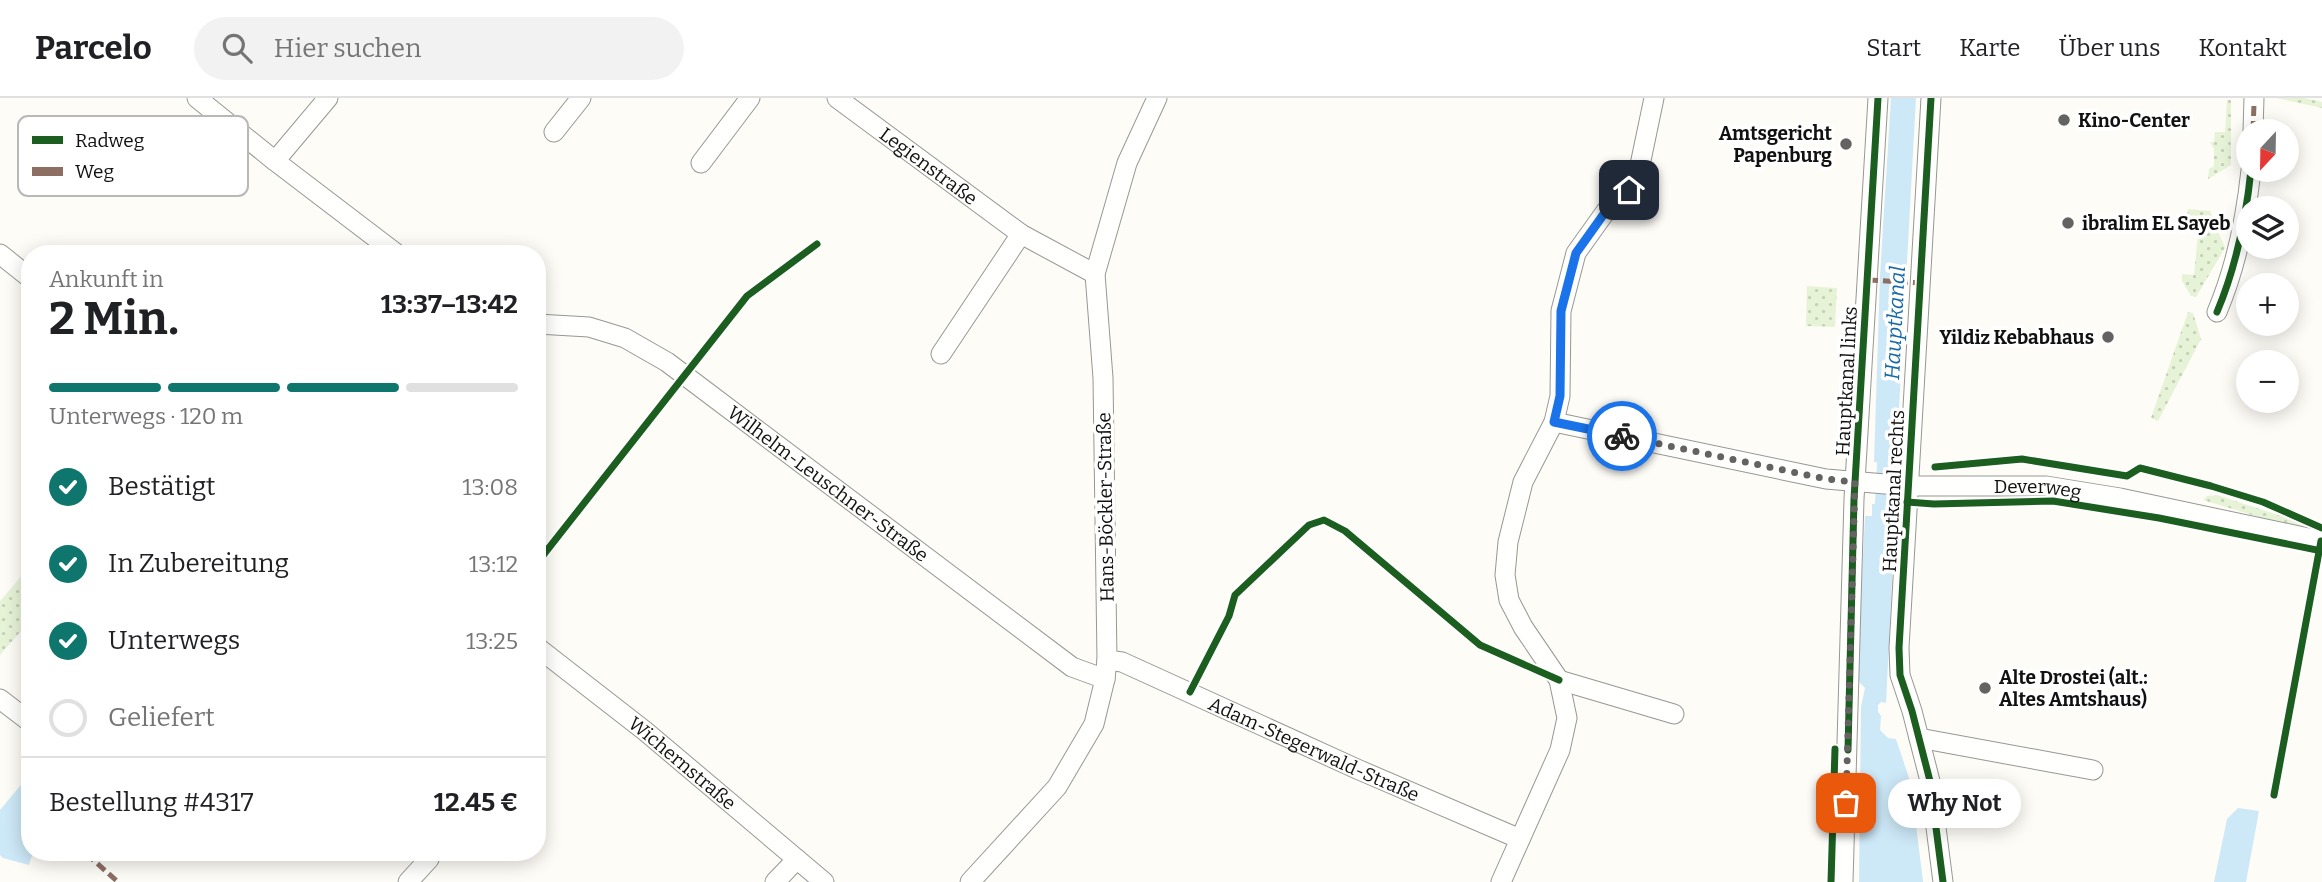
<!DOCTYPE html>
<html lang="de">
<head>
<meta charset="utf-8">
<style>
  :root { --surface:#fff; --page:#f2f2f2; --text:#202124; --muted:#757577; --line:#e0e0e0; --accent:#0f766e }
  body { margin:0; font-family:Bitter,serif; background:var(--page); color:var(--text); height:100vh; display:flex; flex-direction:column; font-size:26px; white-space:nowrap }
  * { box-sizing:border-box; margin:0 }
  p { font-size:23px; color:var(--muted) }
  .icon { flex:none; width:38px; height:38px; fill:none; stroke:currentColor; stroke-width:2; stroke-linecap:round; stroke-linejoin:round }
  .map { position:relative; flex:1; overflow:hidden }
  .sheet { position:absolute; left:21px; top:147px; width:525px; height:616px; display:flex; flex-direction:column; background:var(--surface); border-radius:28px; box-shadow:0 4px 18px #0003 }
  .sheet>* { flex:none }
  .needle { width:46px; rotate:202deg }
  .fabs { position:absolute; left:2236px; top:21px; display:grid; gap:14px }
  .fabs a { display:grid; place-items:center; width:63px; height:63px; border-radius:50%; background:var(--surface); box-shadow:0 4px 18px #0003; font-size:35px }
  .pin { position:absolute; display:grid; place-items:center; width:60px; height:60px; color:#fff; margin:-30px; border-radius:14px; box-shadow:0 4px 10px #0006 }
  .courier { position:absolute; display:grid; place-items:center; width:70px; height:70px; margin:-35px; border:5px solid #1a73e8; border-radius:50%; background:#fff; color:#222; box-shadow:0 2px 9px #0007 }
  .bubble { position:absolute; height:49px; border-radius:24px; background:var(--surface); box-shadow:0 4px 18px #0003; font-size:23px; font-weight:700; line-height:49px; text-align:center }
  .overview em { font-style:normal; font-weight:700 }
  .overview div { display:flex; flex-direction:column-reverse }
  .overview { display:flex; align-items:center; justify-content:space-between; height:119px; padding:0 28px }
  h1 { font-size:46px; font-weight:700; line-height:52px }
  .bar { display:grid; grid-template-columns:repeat(4,1fr); gap:10px 7px; align-content:center; height:84px; padding:0 28px }
  .bar i { height:9px; border-radius:5px; background:var(--line) }
  .bar .on { background:var(--accent) }
  .bar p { grid-column:span 4 }
  .line { display:flex; align-items:center; gap:18px; padding:0 28px; border-top:2px solid var(--line) }
  .line div { flex:1 }
  ol { padding:0 28px; list-style:none }
  li { display:flex; align-items:center; gap:21px; height:77px }
  li p { margin-inline-start:auto }
  li .icon { padding:7px; border-radius:50%; background:var(--accent); color:#fff; stroke-width:4 }
  li:last-child { color:var(--muted) }
  li i { width:38px; height:38px; border:4px solid var(--line); border-radius:50% }
  header { display:flex; align-items:center; gap:42px; box-sizing:border-box; height:98px; padding:0 35px; background:var(--surface); border-bottom:2px solid var(--line) }
  header strong { font-size:33px }
  nav { display:flex; gap:38px; margin-inline-start:auto; font-size:24px }
  .search { width:490px; height:63px; background:var(--page); display:flex; align-items:center; gap:18px; box-sizing:border-box; padding:0 24px; border-radius:38px; color:var(--muted); font-size:26px }
  .map>svg:first-child { display:block }
</style>
</head>
<body>
<header>
<strong>Parcelo</strong>
<div class="search"><svg class="icon" aria-label="search" viewBox="0 0 24 24"><circle cx="10" cy="10" r="6"/><path d="M15 15l6 6"/></svg>Hier suchen</div>
<nav><a>Start</a><a>Karte</a><a>Über uns</a><a>Kontakt</a></nav>
</header>
<div class="map">
<svg width="2322" height="784" viewBox="0 0 2322 784">
  <defs>
    <pattern id="green-dots" width="8" height="8" patternUnits="userSpaceOnUse" patternTransform="scale(1.75)"><rect width="8" height="8" fill="#e7f3d7"/><path d="M2 2h.1M6 6h.1" fill="none" stroke="#c5cfb8" stroke-width="1.8" stroke-linecap="round"/></pattern>
  </defs>
  <rect width="100%" height="100%" fill="#fdfcf7"/>
  <!-- green -->
  <g fill="url(#green-dots)">
    <polygon points="2277,0 2304,0 2322,4 2322,10"/>
    <polygon points="2227,2 2231,2 2231,67 2208,81 2209,71 2214,68 2214,51 2210,44 2214,44 2215,34 2225,34"/>
    <polygon points="2188,111 2210,113 2225,150 2196,199 2191,198 2182,183 2182,176 2194,177 2199,126 2186,123"/>
    <polygon points="1807,188 1837,190 1835,229 1806,228"/>
    <polygon points="2188,214 2193,215 2201,241 2158,323 2151,320"/>
    <polygon points="2217,397 2287,420 2319,435 2282,426 2203,402 2207,398"/>
    <polygon points="30,468 30,523 0,557 0,503"/>
  </g>
  <!-- water -->
  <g fill="#cde8f7">
    <polygon points="1891,0 1916,0 1896,365 1874,364 1880,178"/>
    <polygon points="1872,406 1893,407 1892,418 1895,419 1886,605 1881,604 1878,607 1878,614 1881,618 1880,632 1888,640 1896,641 1911,686 1923,784 1859,784 1861,609 1865,590 1857,582 1865,418 1872,418"/>
    <polygon points="30,676 30,754 33,754 29,767 3,760 0,757 0,712"/>
    <polygon points="2238,710 2259,713 2246,784 2214,784 2227,721"/>
  </g>
  <g fill="none" stroke-linecap="round" stroke-linejoin="round">
    <!-- canal -->
    <polyline stroke="#cde8f7" stroke-width="19" points="1883,432 1888,340"/>
    <defs>
      <g id="street">
        <polyline points="197,0 275,63 397,156"/>
        <path id="s1" d="M 837,0 L 1021,136 L 1095,176"/>
        <polyline points="1931,0 1899,550 1900,577 1912,613 1930,683 1943,784"/>
        <polyline points="2253,33 2254,0"/>
        <polyline points="554,34 581,0"/>
        <polyline points="275,63 328,0"/>
        <polyline points="701,65 750,0"/>
        <polyline points="0,156 30,180"/>
        <path d="M 2217,214 C 2236,169 2246,120 2251,72"/>
        <path id="s2" d="M 537,226 L 589,229 L 625,240 L 667,264 L 1072,569 L 1105,581"/>
        <polyline points="941,256 1021,136"/>
        <path id="s3" d="M 1554,324 L 1826,381 L 1909,388 L 2046,388 L 2120,400 L 2322,443"/>
        <path id="s4" d="M 537,549 L 645,633 L 824,784"/>
        <path id="s5" d="M 1107,562 L 1122,564 L 1357,671 L 1520,741"/>
        <polyline points="1559,582 1674,616"/>
        <polyline points="0,601 30,624"/>
        <polyline points="1919,640 2093,672"/>
        <polyline points="408,784 429,761 431,754"/>
        <polyline points="775,784 797,761"/>
        <polyline points="970,784 1057,689 1094,626 1105,581 1107,562 1103,280 1095,176 1127,65 1157,0"/>
        <polyline points="1501,784 1560,652 1567,620 1559,582 1523,529 1509,502 1505,477 1508,444 1523,384 1554,324 1560,298 1561,213 1576,155 1606,113 1629,92 1640,67 1654,0"/>
        <polyline points="1843,784 1854,401 1878,0"/>
      </g>
    </defs>
    <!-- street casing -->
    <use href="#street" stroke="#979795" stroke-width="21"/>
    <!-- street -->
    <use href="#street" stroke="#fffffe" stroke-width="19"/>
    <!-- quiet -->
    <g stroke="#8d6e63" stroke-width="5" stroke-dasharray="10 5" stroke-linecap="butt">
      <polyline points="2253,33 2254,6"/>
      <polyline points="1868,182 1920,185"/>
      <polyline points="90,754 90,759 118,784"/>
    </g>
    <defs>
      <g id="cycleway">
        <polyline points="1931,0 1899,550 1900,577 1912,613 1930,683 1943,784"/>
        <path d="M 2217,214 C 2236,169 2246,120 2251,72"/>
        <polyline points="1935,369 2022,361 2127,378 2140,370 2211,388 2263,404 2322,430"/>
        <polyline points="1907,404 1934,406 2053,403 2159,420 2322,453"/>
        <polyline points="537,465 747,198 817,146"/>
        <polyline points="1190,594 1229,518 1235,497 1309,427 1324,422 1345,433 1480,547 1559,582"/>
        <polyline points="1848,652 1854,401 1878,0"/>
        <polyline points="2274,697 2321,443"/>
        <polyline points="1831,784 1835,651"/>
      </g>
    </defs>
    <!-- cycleway casing -->
    <use href="#cycleway" stroke="#fff" stroke-width="11"/>
    <!-- cycleway -->
    <use href="#cycleway" stroke="#1b5e20" stroke-width="7"/>
  </g>
  <g fill="none" stroke-linecap="round" stroke-linejoin="round">
    <!-- done -->
    <polyline stroke="#646362" stroke-width="7" stroke-dasharray="0 12.6" points="1622,338 1826,381 1855,384 1846,705"/>
    <!-- route -->
    <polyline stroke="#1a73e8" stroke-width="9" points="1622,338 1554,324 1560,298 1561,213 1576,155 1606,113 1629,92"/>
  </g>
  <!-- markers -->
  <g fill="#646362" stroke="#fff" stroke-width="2.5">
    <circle cx="2064" cy="22" r="7"/>
    <circle cx="1846" cy="46" r="7"/>
    <circle cx="2068" cy="125" r="7"/>
    <circle cx="2108" cy="239" r="7"/>
    <circle cx="1985" cy="590" r="7"/>
  </g>
  <g text-anchor="middle" stroke-width="7" stroke-linejoin="round" paint-order="stroke">
    <!-- poi labels -->
    <g font-size="19" font-weight="bold" fill="#111" stroke="#fff" text-anchor="start">
      <text x="2078" y="29">Kino-Center</text>
      <text x="1832" y="42" text-anchor="end">Amtsgericht<tspan x="1832" dy="22">Papenburg</tspan></text>
      <text x="2082" y="132">ibralim EL Sayeb</text>
      <text x="2094" y="246" text-anchor="end">Yildiz Kebabhaus</text>
      <text x="1999" y="586">Alte Drostei (alt.:<tspan x="1999" dy="22">Altes Amtshaus)</tspan></text>
    </g>
    <!-- street labels -->
    <g font-size="19" fill="#111" stroke="#fff">
      <text dy="7" stroke="none"><textPath href="#s1" startOffset="114">Legienstraße</textPath></text>
      <text transform="translate(1846 283) rotate(-87)" y="7">Hauptkanal links</text>
      <text dy="7" stroke="none"><textPath href="#s2" startOffset="340">Wilhelm-Leuschner-Straße</textPath></text>
      <text dy="7" stroke="none"><textPath href="#s3" startOffset="490">Deverweg</textPath></text>
      <text transform="translate(1893 393) rotate(-87)" y="7">Hauptkanal rechts</text>
      <text transform="translate(1105 409) rotate(-91)" y="7">Hans-Böckler-Straße</text>
      <text dy="7" stroke="none"><textPath href="#s5" startOffset="226">Adam-Stegerwald-Straße</textPath></text>
      <text dy="7" stroke="none"><textPath href="#s4" startOffset="186">Wichernstraße</textPath></text>
    </g>
    <!-- water labels -->
    <g font-size="21" font-style="italic" fill="#1768a6" stroke="#fff">
      <text transform="translate(1895 225) rotate(-87)" y="7">Hauptkanal</text>
    </g>
  </g>
  <!-- legend -->
  <rect x="18" y="18" width="230" height="80" rx="10" fill="#fff" stroke="#b8b8b8" stroke-width="2"/>
  <rect x="32" y="38" width="31" height="8" fill="#1b5e20"/>
  <rect x="32" y="69" width="31" height="9" fill="#8d6e63"/>
  <g font-size="19" fill="#111">
    <text x="75" y="49">Radweg</text>
    <text x="75" y="80">Weg</text>
  </g>
</svg>
<div class="fabs">
<a><svg class="needle" viewBox="-14 -14 28 28"><path d="M0-13l5 13h-10z" fill="#e53935"/><path d="M0 13l5-13h-10z" fill="#757577"/></svg></a>
<a><svg class="icon" aria-label="layers" viewBox="0 0 24 24"><path d="M12 4l9 5-9 5-9-5zM3 14l9 5 9-5"/></svg></a>
<a>+</a>
<a>−</a>
</div>
<div class="pin" style="left:1846px;top:705px;background:#ea580c"><svg class="icon" aria-label="bag" viewBox="0 0 24 24"><path d="M5 8h14l-1 12H6zM9 8a3 3 0 0 1 6 0"/></svg></div>
<div class="pin" style="left:1629px;top:92px;background:#1f2937"><svg class="icon" aria-label="home" viewBox="0 0 24 24"><path d="M3 11l9-7 9 7M6 9v11h12V9"/></svg></div>
<div class="courier" style="left:1622px;top:338px"><svg class="icon" aria-label="bike" viewBox="0 0 24 24"><circle cx="6" cy="16" r="4"/><circle cx="18" cy="16" r="4"/><path d="M6 16l4-8h5l3 8M10 8l3 8H6M13 5h3"/></svg></div>
<div class="bubble" style="left:1888px;top:681px;width:133px">Why Not</div>
<section class="sheet">
<div class="overview"><div><h1>2 Min.</h1><p>Ankunft in</p></div><em>13:37–13:42</em></div>
<div class="bar"><i class="on"></i><i class="on"></i><i class="on"></i><i></i><p>Unterwegs · 120 m</p></div>
<ol>
<li><svg class="icon" aria-label="check" viewBox="0 0 24 24"><path d="M5 12l5 5 9-10"/></svg>Bestätigt<p>13:08</p></li>
<li><svg class="icon" aria-label="check" viewBox="0 0 24 24"><path d="M5 12l5 5 9-10"/></svg>In Zubereitung<p>13:12</p></li>
<li><svg class="icon" aria-label="check" viewBox="0 0 24 24"><path d="M5 12l5 5 9-10"/></svg>Unterwegs<p>13:25</p></li>
<li><i></i>Geliefert</li>
</ol>
<div class="line" style="height:91px"><div>Bestellung #4317</div><b>12.45 €</b></div>
</section>
</div>
</body>
</html>
